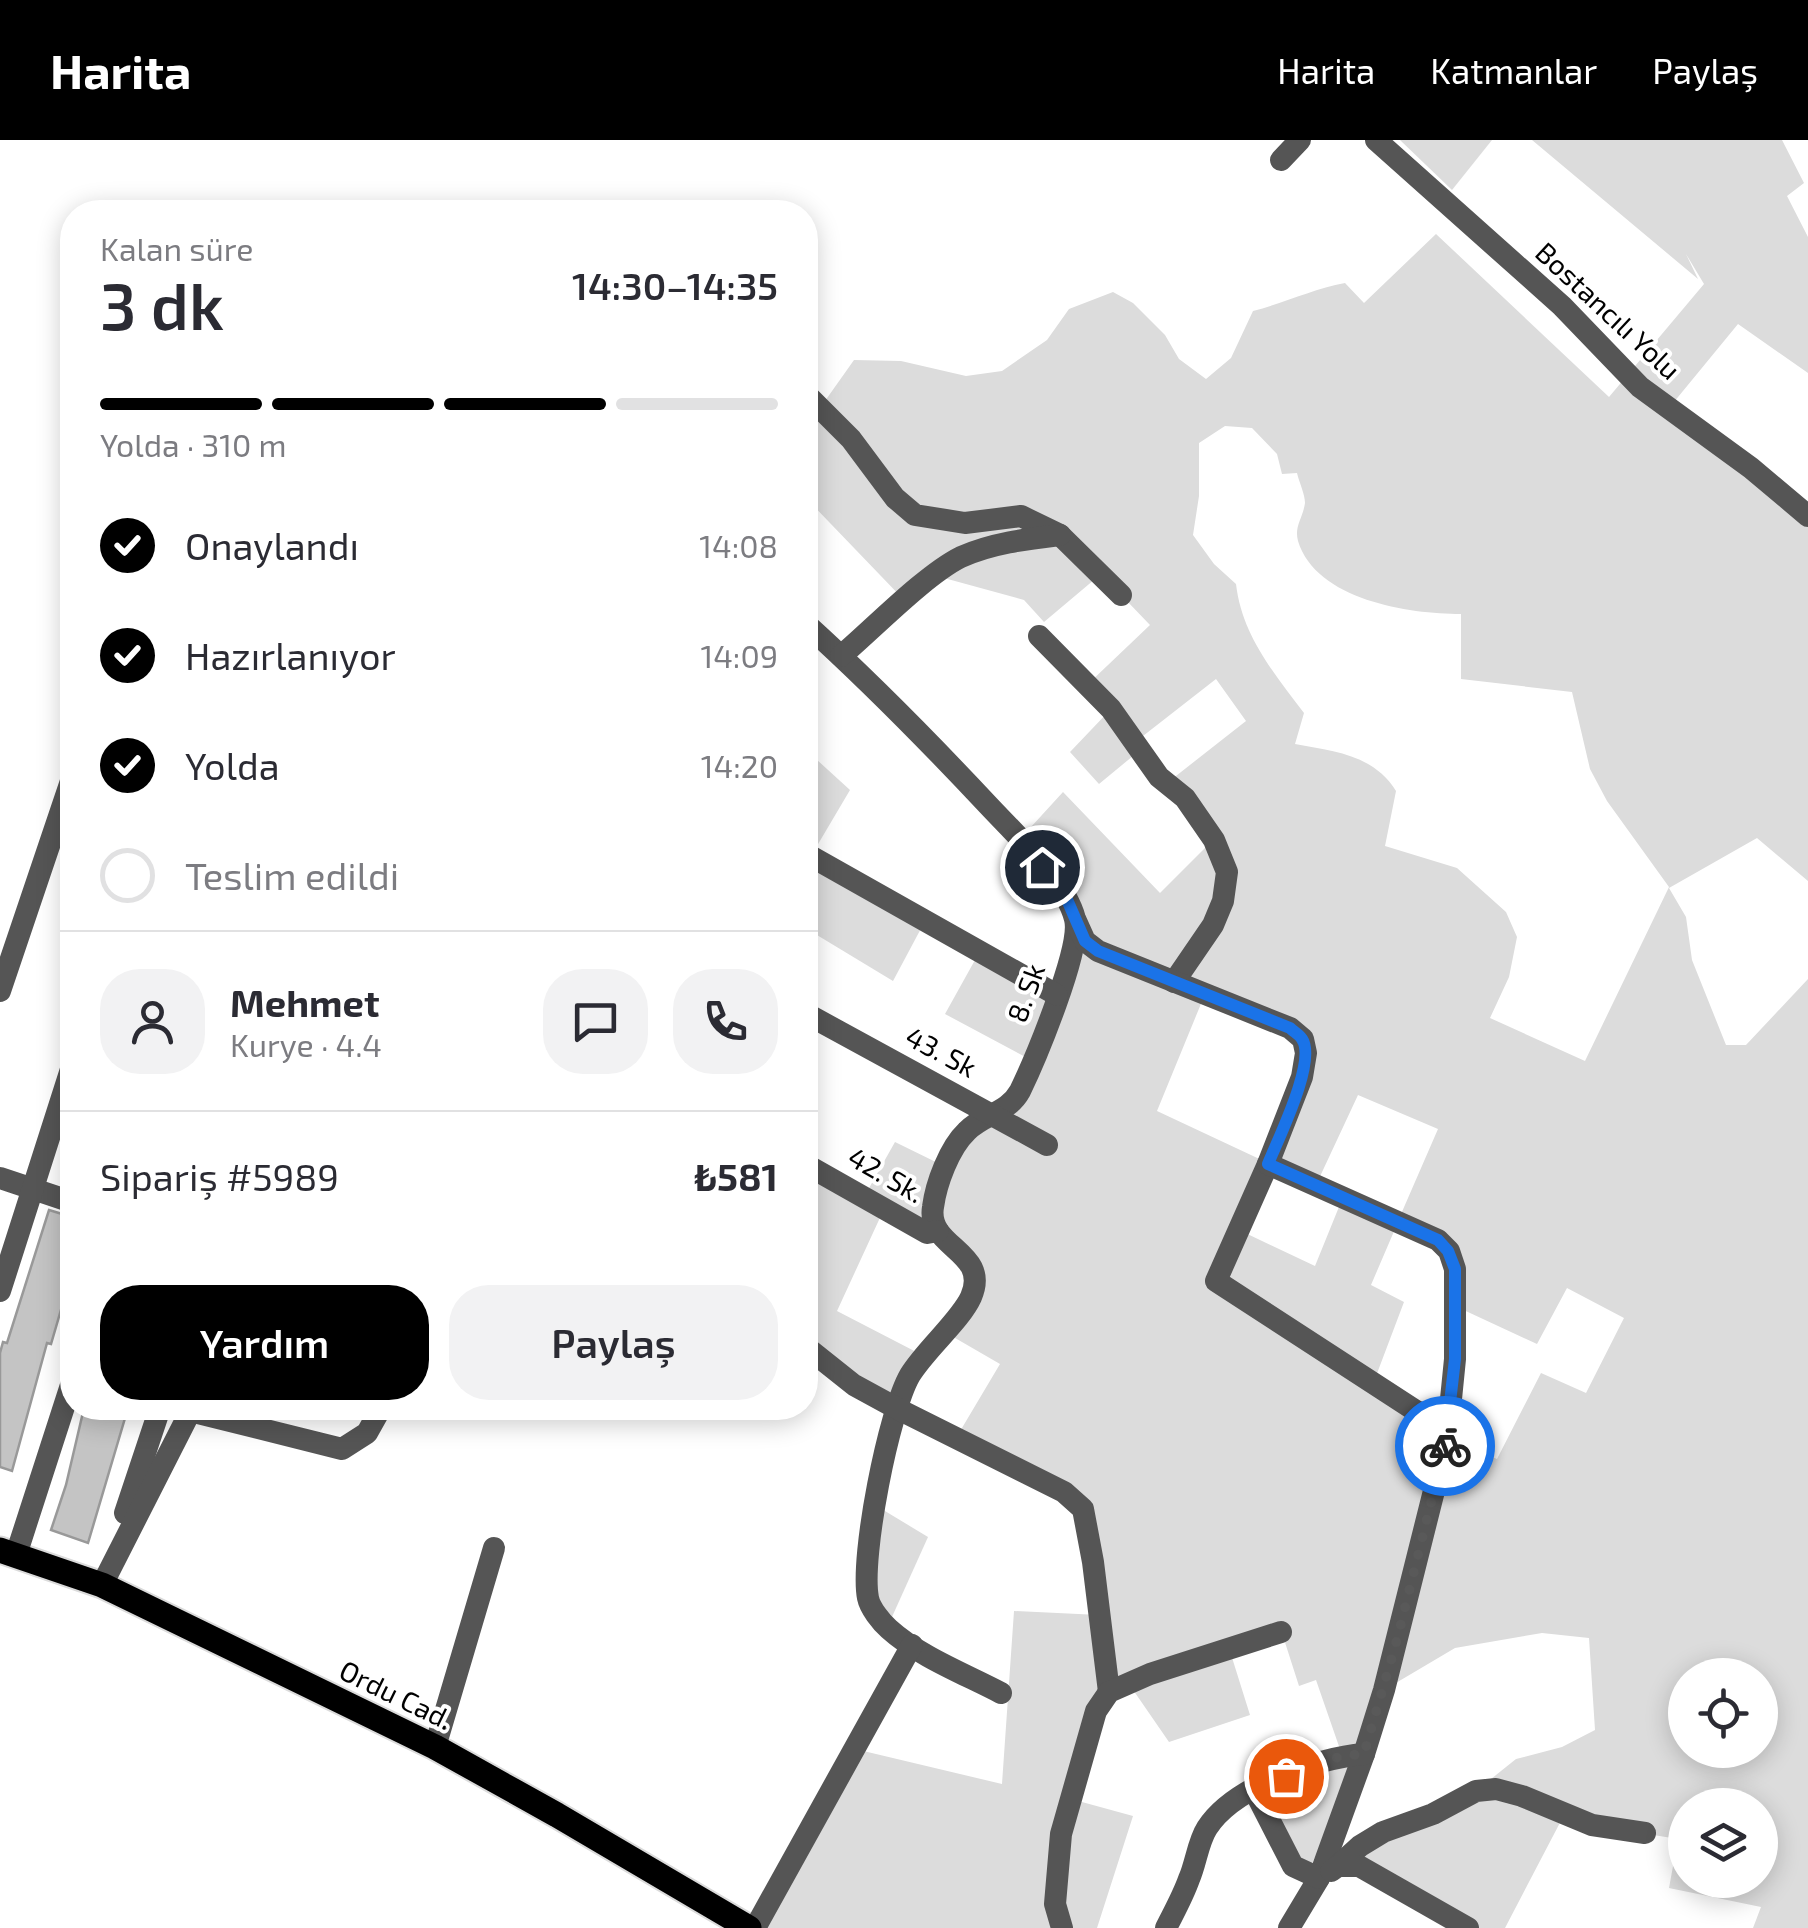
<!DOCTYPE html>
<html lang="tr">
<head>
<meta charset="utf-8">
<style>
  :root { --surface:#fff; --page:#f2f2f3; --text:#2b2b33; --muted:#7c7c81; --line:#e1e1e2; --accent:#000 }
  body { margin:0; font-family:"Exo 2",sans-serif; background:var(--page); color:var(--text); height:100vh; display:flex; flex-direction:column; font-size:38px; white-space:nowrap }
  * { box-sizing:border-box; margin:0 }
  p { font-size:32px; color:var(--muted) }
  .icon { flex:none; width:55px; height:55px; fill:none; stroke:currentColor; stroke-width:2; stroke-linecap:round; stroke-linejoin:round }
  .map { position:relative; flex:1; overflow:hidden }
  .details { position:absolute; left:60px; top:60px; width:758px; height:1220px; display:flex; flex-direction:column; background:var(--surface); border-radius:40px; box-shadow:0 5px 25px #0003 }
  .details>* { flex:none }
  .buttons { position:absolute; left:1668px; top:1518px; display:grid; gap:20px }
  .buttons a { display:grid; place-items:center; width:110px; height:110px; border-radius:50%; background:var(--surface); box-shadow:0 5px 25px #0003; font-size:50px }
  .pin { position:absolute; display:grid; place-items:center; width:85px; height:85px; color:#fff; margin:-42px; border:5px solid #fff; border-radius:50%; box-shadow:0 2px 10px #0007 }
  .courier { position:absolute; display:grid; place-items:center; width:100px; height:100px; margin:-50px; border:8px solid #1a73e8; border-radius:50%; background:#fff; color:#222; box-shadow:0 2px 12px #0007 }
  .headline em { font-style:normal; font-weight:600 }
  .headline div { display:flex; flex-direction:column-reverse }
  .headline { display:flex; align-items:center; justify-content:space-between; height:170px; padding:0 40px }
  h1 { font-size:65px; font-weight:600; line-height:75px }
  .bar { display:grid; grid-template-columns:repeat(4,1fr); gap:15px 10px; align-content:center; height:120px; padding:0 40px }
  .bar i { height:12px; border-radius:8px; background:var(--line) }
  .bar .on { background:var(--accent) }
  .bar p { grid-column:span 4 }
  .line { display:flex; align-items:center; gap:25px; padding:0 40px; border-top:2px solid var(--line) }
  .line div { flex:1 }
  .round { display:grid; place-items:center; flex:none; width:105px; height:105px; border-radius:40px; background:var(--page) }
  ol { padding:0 40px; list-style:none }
  li { display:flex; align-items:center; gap:30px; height:110px }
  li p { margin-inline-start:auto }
  li .icon { padding:10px; border-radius:50%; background:var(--accent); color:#fff; stroke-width:4 }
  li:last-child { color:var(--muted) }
  li i { width:55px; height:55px; border:5px solid var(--line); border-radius:50% }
  .primary-button { display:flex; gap:20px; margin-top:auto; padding:20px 40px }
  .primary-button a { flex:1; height:115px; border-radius:40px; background:var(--accent); color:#fff; font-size:40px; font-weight:600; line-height:115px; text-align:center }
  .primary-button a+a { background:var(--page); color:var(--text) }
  header { display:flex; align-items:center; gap:60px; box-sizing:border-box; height:140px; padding:0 50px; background:var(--accent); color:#fff }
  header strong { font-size:48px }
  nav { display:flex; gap:55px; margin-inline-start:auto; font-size:35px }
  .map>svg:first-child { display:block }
</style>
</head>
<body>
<header>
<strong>Harita</strong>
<nav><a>Harita</a><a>Katmanlar</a><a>Paylaş</a></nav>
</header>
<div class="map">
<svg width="1808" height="1788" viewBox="0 0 1808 1788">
  <rect width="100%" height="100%" fill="#fff"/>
  <!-- green -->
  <g fill="#dcdcdc" fill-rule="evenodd">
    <polygon points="1400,0 1492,0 1452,50"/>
    <path d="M 1532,0 L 1782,0 L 1804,43 L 1787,56 L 1808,97 L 1808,233 L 1738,184 L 1669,268 L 1808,376 L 1808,741 L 1757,698 L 1669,748 L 1686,777 L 1692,820 L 1726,905 L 1746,905 L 1808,839 L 1808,1788 L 1753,1788 L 1761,1767 L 1669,1748 L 1678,1699 L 1592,1685 L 1564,1675 L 1505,1788 L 1468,1788 L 1338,1726 L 1476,1651 L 1516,1619 L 1562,1607 L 1595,1590 L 1589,1498 L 1542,1493 L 1455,1508 L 1384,1550 L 1364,1614 L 1307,1734 L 1254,1650 L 1342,1615 L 1316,1540 L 1299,1546 L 1282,1493 L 1229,1508 L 1250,1575 L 1169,1602 L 1129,1544 L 1109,1552 L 1071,1659 L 1133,1676 L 1097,1788 L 755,1788 L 855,1609 L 1002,1644 L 1014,1471 L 1099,1475 L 1083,1369 L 956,1298 L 1000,1224 L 943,1191 L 969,1161 L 970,1123 L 884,1069 L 837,1171 L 924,1216 L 898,1269 L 805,1206 L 805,1024 L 864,1057 L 895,1002 L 946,1027 L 1033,921 L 945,874 L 980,811 L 1056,854 L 1076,781 L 1020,699 L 1063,652 L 1160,753 L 1213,700 L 1167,643 L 1246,581 L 1216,539 L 1134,603 L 1139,611 L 1099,644 L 1070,612 L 1111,569 L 1087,545 L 1150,485 L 1101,434 L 1044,482 L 1024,460 L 933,435 L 905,461 L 805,357 L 805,282 L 820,268 L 854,220 L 901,221 L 966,236 L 1002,231 L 1047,200 L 1069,169 L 1113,152 L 1133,163 L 1165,195 L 1179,219 L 1206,239 L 1231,218 L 1253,171 C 1284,163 1313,149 1345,143 L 1364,163 L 1436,94 L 1609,257 L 1704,144 L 1686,114 L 1698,139 ZM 1225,286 L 1252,288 L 1277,314 L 1282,334 L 1297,333 C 1299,342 1305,354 1305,363 C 1303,378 1294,386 1298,401 C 1316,460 1409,474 1461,474 L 1461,539 L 1572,552 L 1590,629 L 1607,661 L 1669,747 L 1585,921 L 1490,878 L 1509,837 L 1517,797 L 1506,772 L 1457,728 L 1385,706 L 1396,651 C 1374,615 1334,611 1295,604 L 1304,573 C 1273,532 1242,495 1236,444 L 1214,424 L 1193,395 L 1199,356 L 1199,303 ZM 1205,854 L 1303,900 L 1268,1023 L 1157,971 ZM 1358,955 L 1438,989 L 1398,1081 L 1343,1057 L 1315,1126 L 1239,1090 L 1268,1024 L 1316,1045 ZM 1398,1082 L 1449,1111 L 1455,1166 L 1537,1204 L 1567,1148 L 1624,1178 L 1586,1253 L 1541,1233 L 1497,1319 L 1447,1299 L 1439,1274 L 1373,1244 L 1404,1162 L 1371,1145 ZM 1685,1535 L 1760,1535 L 1760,1610 L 1685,1610 ZM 1685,1665 L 1760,1665 L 1760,1740 L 1685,1740 Z"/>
    <polygon points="816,619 850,650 811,716 925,781 893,841 807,789 805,791 805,631"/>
    <polygon points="875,1365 928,1397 887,1488 866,1429"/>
  </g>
  <!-- building -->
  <g fill="#c4c4c4" stroke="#999" stroke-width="2.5">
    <polygon points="49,1070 72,1077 72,1132 51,1204 47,1203 12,1331 0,1327 0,1213 3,1202 7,1203"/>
    <polygon points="84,1268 128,1268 88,1403 51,1390 66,1345"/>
  </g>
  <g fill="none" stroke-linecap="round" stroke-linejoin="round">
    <defs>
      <polyline id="major" points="0,1410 102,1445 435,1607 557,1675 749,1788"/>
    </defs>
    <!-- major casing -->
    <use href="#major" stroke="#dbdbdb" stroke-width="29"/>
    <!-- minor -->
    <g stroke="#555" stroke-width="22">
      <polyline points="1376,0 1562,166 1640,247 1751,328 1808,376"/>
      <polyline points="1281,20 1300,0"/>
      <polyline points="805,253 851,299 895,358 915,375 965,383 1021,376 1060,395 1121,455"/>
      <path d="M 805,483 C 869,541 929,602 988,665 C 1015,694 1065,740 1075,779 C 1082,808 1035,920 1020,951 C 1008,973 984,974 967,991 C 949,1008 936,1044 933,1067 C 926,1108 991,1111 971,1157 C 960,1181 926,1209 910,1235 C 889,1271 860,1417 868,1458 C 870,1468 881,1482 889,1489 C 920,1517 965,1534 1001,1553"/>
      <polyline points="1039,496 1111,569 1159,637 1185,658 1214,700 1227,732 1223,761 1213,785 1174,842"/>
      <path d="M 841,516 C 874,488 925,435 961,417 C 992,403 1027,399 1060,395"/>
      <polyline points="805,713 1057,855"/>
      <polyline points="1076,781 1085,801 1098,811 1290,888 1303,899 1306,913 1302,937 1268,1024 1216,1141 1416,1271 1428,1276 1450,1269"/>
      <polyline points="0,851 72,638"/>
      <polyline points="805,873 1047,1005"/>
      <polyline points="805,1024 927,1093 938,1091"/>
      <polyline points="1268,1024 1438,1100 1449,1111 1455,1129 1455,1219 1447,1299 1384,1550 1364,1614 1319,1738 1289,1788"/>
      <polyline points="0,1038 72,1062"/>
      <polyline points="0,1151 72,926"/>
      <polyline points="805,1206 854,1245 898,1269 1064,1352 1083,1369 1093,1422 1109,1552"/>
      <polyline points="190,1271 342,1309 367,1293 381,1268"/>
      <polyline points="125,1373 160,1268"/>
      <polyline points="16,1415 72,1242"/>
      <polyline points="102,1445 192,1268"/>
      <polyline points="435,1607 494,1408"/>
      <polyline points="1254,1650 1293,1726 1319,1738"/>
      <polyline points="1338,1726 1360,1706 1383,1692 1433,1674 1476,1651 1496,1649 1522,1656 1592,1685 1645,1693"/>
      <polyline points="1331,1731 1338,1726 1359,1726 1468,1788"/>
      <polyline points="755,1788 912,1505"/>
      <polyline points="1062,1788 1055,1764 1061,1694 1096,1571 1109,1552 1150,1534 1281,1492"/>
      <path d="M 1166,1788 C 1174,1772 1183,1756 1189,1739 C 1196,1723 1198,1702 1207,1688 C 1234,1646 1317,1618 1364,1614"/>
    </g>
    <!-- major -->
    <use href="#major" stroke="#000" stroke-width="25"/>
  </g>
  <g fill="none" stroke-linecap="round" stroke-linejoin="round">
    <!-- done -->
    <polyline stroke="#595959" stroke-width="10" stroke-dasharray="0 18" points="1286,1636 1342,1616 1364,1614 1398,1496 1445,1306"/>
    <!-- route -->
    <path stroke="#1a73e8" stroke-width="12" d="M 1042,727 L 1065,755 L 1085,801 L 1098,811 L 1290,888 C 1294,892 1299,894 1302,899 C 1317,921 1278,999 1268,1024 L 1438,1100 L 1448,1111 L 1455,1129 L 1455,1219 L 1445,1306"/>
  </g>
  <g text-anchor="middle" stroke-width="8" stroke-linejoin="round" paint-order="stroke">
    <!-- street labels -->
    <g font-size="28" fill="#000" stroke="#fff">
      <text transform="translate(1608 171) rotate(43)" y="10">Bostancılı Yolu</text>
      <text transform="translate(1026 853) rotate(-70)" y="10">8. Sk</text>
      <text transform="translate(941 912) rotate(28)" y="10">43. Sk</text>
      <text transform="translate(886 1035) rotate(30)" y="10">42. Sk.</text>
      <text transform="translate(396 1555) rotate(26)" y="10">Ordu Cad.</text>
    </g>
  </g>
</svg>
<div class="buttons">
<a><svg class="icon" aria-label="locate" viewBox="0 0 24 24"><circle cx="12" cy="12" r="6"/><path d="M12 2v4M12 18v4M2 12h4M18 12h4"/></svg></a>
<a><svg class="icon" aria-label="layers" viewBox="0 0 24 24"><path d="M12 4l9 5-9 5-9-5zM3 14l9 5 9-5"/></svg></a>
</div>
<div class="pin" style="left:1286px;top:1636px;background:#ea580c"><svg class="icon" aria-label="bag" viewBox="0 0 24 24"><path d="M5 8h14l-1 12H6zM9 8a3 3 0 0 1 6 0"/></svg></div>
<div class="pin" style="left:1042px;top:727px;background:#1f2937"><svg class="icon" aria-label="home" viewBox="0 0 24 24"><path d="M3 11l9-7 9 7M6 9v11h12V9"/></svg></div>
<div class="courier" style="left:1445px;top:1306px"><svg class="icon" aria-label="bike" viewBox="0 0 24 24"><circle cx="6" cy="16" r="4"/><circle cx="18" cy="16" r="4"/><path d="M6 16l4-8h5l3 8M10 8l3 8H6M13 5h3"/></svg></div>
<section class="details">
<div class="headline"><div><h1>3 dk</h1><p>Kalan süre</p></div><em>14:30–14:35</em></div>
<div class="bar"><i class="on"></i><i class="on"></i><i class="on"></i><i></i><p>Yolda · 310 m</p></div>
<ol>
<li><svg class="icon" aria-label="check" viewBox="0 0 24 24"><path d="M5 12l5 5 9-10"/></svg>Onaylandı<p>14:08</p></li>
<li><svg class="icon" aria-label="check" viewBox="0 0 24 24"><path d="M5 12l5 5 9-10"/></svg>Hazırlanıyor<p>14:09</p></li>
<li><svg class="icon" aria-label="check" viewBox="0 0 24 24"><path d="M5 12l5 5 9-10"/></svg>Yolda<p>14:20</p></li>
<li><i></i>Teslim edildi</li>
</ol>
<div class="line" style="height:180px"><a class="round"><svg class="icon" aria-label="person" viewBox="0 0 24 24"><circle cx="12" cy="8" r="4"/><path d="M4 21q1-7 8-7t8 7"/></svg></a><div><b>Mehmet</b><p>Kurye · 4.4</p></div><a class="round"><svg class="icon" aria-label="chat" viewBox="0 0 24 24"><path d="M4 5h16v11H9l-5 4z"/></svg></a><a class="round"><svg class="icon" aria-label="phone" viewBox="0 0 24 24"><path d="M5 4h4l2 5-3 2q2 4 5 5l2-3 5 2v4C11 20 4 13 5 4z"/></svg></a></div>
<div class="line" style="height:130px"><div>Sipariş #5989</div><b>₺581</b></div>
<div class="primary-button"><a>Yardım</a><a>Paylaş</a></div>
</section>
</div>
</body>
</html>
